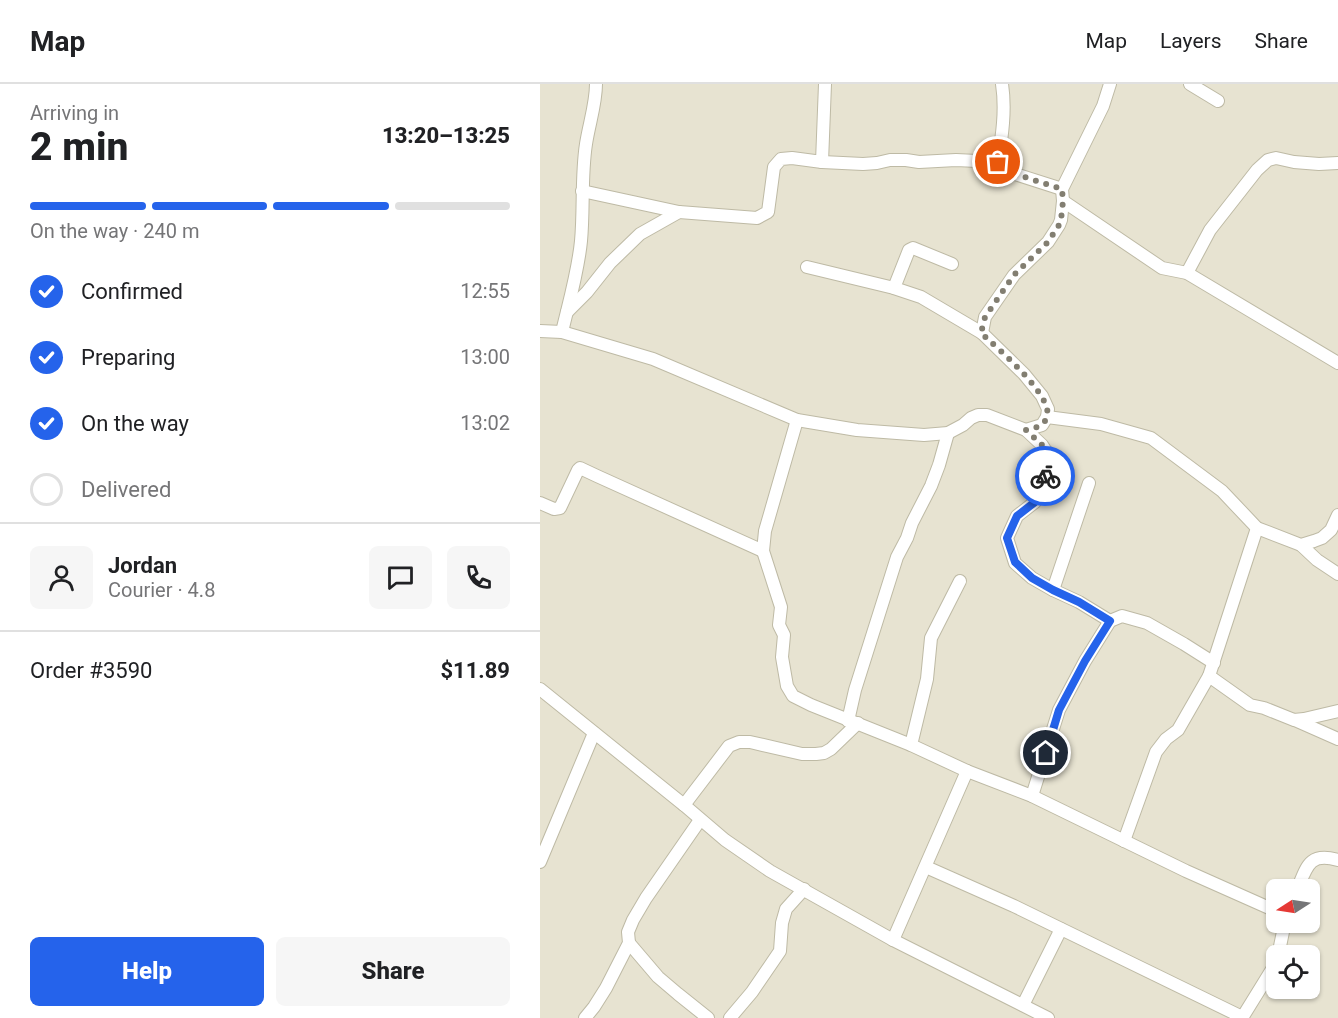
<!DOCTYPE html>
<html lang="en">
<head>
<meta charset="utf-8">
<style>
  :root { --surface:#fff; --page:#f6f6f6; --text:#202124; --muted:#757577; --line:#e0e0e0; --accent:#2563eb }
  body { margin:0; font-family:Roboto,sans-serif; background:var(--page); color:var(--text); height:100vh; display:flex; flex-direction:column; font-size:22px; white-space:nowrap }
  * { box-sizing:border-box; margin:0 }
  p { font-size:20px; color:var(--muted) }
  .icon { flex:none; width:33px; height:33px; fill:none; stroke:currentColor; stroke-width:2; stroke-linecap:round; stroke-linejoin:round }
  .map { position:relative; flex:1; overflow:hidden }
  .panel { display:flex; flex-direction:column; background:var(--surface); width:540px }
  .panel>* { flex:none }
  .needle { width:39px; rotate:258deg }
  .controls { position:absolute; left:726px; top:795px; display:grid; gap:12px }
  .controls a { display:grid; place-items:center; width:54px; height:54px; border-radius:9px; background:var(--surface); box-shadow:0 2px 4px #0004; font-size:30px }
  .pin { position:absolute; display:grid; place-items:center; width:51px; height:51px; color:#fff; margin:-26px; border:3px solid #fff; border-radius:50%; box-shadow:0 2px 6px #0007 }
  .courier { position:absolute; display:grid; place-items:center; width:60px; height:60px; margin:-30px; border:4px solid #2563eb; border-radius:50%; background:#fff; color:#222; box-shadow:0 2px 8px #0007 }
  .overview em { font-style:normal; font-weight:800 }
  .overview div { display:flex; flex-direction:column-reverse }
  .overview { display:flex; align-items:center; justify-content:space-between; height:102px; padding:0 30px }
  h1 { font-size:39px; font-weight:800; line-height:45px }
  .bar { display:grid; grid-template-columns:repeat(4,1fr); gap:9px 6px; align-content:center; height:72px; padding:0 30px }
  .bar i { height:8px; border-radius:4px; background:var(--line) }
  .bar .current { background:var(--accent) }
  .bar p { grid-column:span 4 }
  .line { display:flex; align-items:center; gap:15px; padding:0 30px; border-top:2px solid var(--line) }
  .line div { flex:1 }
  .round { display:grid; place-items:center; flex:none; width:63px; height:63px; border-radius:9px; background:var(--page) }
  ol { padding:0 30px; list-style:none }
  li { display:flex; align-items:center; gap:18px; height:66px }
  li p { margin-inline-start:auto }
  li .icon { padding:6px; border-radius:50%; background:var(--accent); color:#fff; stroke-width:4 }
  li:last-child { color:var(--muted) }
  li i { width:33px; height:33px; border:3px solid var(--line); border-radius:50% }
  .primary-button { display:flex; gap:12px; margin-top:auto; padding:12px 30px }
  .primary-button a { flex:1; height:69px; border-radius:9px; background:var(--accent); color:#fff; font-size:24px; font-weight:800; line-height:69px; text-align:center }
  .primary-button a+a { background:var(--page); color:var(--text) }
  header { display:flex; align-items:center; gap:36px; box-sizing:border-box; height:84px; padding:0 30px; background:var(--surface); border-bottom:2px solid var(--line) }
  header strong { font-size:28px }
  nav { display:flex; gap:33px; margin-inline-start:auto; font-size:21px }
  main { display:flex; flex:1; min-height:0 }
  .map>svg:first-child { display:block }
</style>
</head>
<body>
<header>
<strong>Map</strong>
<nav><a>Map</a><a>Layers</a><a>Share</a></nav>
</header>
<main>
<section class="panel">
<div class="overview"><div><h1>2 min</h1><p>Arriving in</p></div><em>13:20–13:25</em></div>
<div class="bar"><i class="current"></i><i class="current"></i><i class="current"></i><i></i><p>On the way · 240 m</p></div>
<ol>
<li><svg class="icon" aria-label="check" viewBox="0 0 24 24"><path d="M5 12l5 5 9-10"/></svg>Confirmed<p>12:55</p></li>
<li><svg class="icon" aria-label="check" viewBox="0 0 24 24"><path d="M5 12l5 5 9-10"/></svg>Preparing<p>13:00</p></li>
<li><svg class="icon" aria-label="check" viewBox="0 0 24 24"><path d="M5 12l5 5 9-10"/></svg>On the way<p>13:02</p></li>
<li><i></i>Delivered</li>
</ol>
<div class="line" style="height:108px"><a class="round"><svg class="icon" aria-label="person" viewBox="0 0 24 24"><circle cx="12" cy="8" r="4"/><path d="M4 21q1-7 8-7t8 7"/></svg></a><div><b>Jordan</b><p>Courier · 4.8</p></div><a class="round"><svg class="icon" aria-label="chat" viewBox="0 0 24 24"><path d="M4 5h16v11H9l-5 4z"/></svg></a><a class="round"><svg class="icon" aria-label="phone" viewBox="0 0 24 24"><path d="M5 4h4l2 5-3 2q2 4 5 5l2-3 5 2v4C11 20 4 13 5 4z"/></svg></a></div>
<div class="line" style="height:78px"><div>Order #3590</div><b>$11.89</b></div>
<div class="primary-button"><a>Help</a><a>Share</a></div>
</section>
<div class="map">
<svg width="798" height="934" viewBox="0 0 798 934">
  <rect width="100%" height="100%" fill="#f3f0e3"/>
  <!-- residential -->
  <path fill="#e7e3d1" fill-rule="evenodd" d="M 0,0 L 798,0 L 798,934 L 0,934 ZM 736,806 L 770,806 L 770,838 L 736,838 ZM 736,872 L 770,872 L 770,904 L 736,904 Z"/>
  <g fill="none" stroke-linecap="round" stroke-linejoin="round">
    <defs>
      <g id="minor">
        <path d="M 462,0 C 466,26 462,52 458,78 L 464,85 L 472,89 L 522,105"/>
        <polyline points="650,0 678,17"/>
        <polyline points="282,78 323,80 337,79 350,76 366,76 379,78 416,76 458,78"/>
        <polyline points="42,107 139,128 217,134 228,128 234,83 241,75 252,74 282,78 285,0"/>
        <polyline points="523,117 622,184 647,189 798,279"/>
        <polyline points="267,183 354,204 381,213 442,249 484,290 502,312 508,325 507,333 502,341 486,346"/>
        <polyline points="647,189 670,146 717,86 728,76 736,74 754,78 779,80 798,79"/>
        <polyline points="354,204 369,166 373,164 412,180"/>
        <polyline points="27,228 47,208 70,179 100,150 139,128"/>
        <polyline points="0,247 22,248 113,275 257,336 317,346 384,351 408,349 423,341 431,334 438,331 447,331 486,346 502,361 509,372 499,413 495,418 477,432 467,454 475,479 492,494 513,506 539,518 570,537"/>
        <path d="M 22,248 C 29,218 38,188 41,157 C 44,125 41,92 46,60 C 49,40 56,20 56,0"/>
        <polyline points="442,249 445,233 474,191 508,158 519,141 521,136 523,117 522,105 563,22 570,0"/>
        <polyline points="507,333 561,340 611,354 682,407 717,444 761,461 774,457 782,454 791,446 798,431"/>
        <polyline points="257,336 225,447 223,467 241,523 239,541 244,551 242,573 247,602 253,612 271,621 371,661 427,687 492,712 646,787 736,827"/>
        <polyline points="0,419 14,425 20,424 38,386 40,384 57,392 223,467"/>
        <polyline points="761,461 777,476 798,490"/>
        <polyline points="513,506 549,399"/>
        <polyline points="669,592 710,621 724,624 754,636 764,635 798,627"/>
        <polyline points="0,605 144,721 185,756 230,787 353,856 508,934"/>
        <polyline points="755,636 798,655"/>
        <polyline points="308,637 315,606 357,473 367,454 372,439 391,402 399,381 408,349"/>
        <polyline points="371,661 387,595 391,554 420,497"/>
        <polyline points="492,712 519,626 545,577 570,537 582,532 607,539 644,560 674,579"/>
        <polyline points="144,721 189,662 199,658 210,658 262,670 276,670 284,669 291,665 318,639"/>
        <polyline points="584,757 616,668 626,655 638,646 669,592 717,444"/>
        <polyline points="0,778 54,649"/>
        <polyline points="386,783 474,822 702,933"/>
        <path d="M 757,806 C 767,782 769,768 798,776"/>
        <polyline points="353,856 427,687"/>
        <polyline points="89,859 118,893 138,910 168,934"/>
        <polyline points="738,872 745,838"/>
        <polyline points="483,921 521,845"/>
        <polyline points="45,934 54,923 66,904 89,859 88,848 93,836 106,814 160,736"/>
        <polyline points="190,934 212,908 240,867 242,839 246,825 264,805"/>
        <polyline points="702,934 736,879"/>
      </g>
    </defs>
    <!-- minor casing -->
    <use href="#minor" stroke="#bebaa5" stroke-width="14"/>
    <!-- minor -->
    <use href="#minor" stroke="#fff" stroke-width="12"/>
  </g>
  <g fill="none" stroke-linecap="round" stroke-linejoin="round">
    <!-- done -->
    <path stroke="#827e71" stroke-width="6" stroke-dasharray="0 10.8" d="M 458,78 L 464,85 L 472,89 L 522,105 L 523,117 L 521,136 L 519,141 L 508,158 L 474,191 L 445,233 L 441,249 C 456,263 513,311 507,332 C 505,342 495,344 486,346 L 502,361 L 509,372 L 505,392"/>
    <!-- route -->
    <polyline stroke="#2563eb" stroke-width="8" points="505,392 499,413 495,418 477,432 467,454 475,478 492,494 513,506 539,518 570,537 545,577 519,626 506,669"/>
  </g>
</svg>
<div class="controls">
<a><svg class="needle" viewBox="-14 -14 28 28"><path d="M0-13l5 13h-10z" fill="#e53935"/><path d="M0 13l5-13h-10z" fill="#757577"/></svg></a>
<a><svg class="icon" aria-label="locate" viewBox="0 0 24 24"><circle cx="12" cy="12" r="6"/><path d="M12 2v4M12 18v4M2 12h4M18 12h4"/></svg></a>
</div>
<div class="pin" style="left:458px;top:78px;background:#ea580c"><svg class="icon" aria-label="bag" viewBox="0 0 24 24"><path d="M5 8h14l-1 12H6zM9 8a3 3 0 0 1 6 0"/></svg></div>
<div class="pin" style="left:506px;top:669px;background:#1f2937"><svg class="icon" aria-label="home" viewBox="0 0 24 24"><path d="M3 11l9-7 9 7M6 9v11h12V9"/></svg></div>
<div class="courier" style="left:505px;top:392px"><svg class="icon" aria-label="bike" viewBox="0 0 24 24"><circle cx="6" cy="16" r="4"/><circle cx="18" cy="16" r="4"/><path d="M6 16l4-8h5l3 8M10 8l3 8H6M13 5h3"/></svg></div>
</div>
</main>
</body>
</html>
